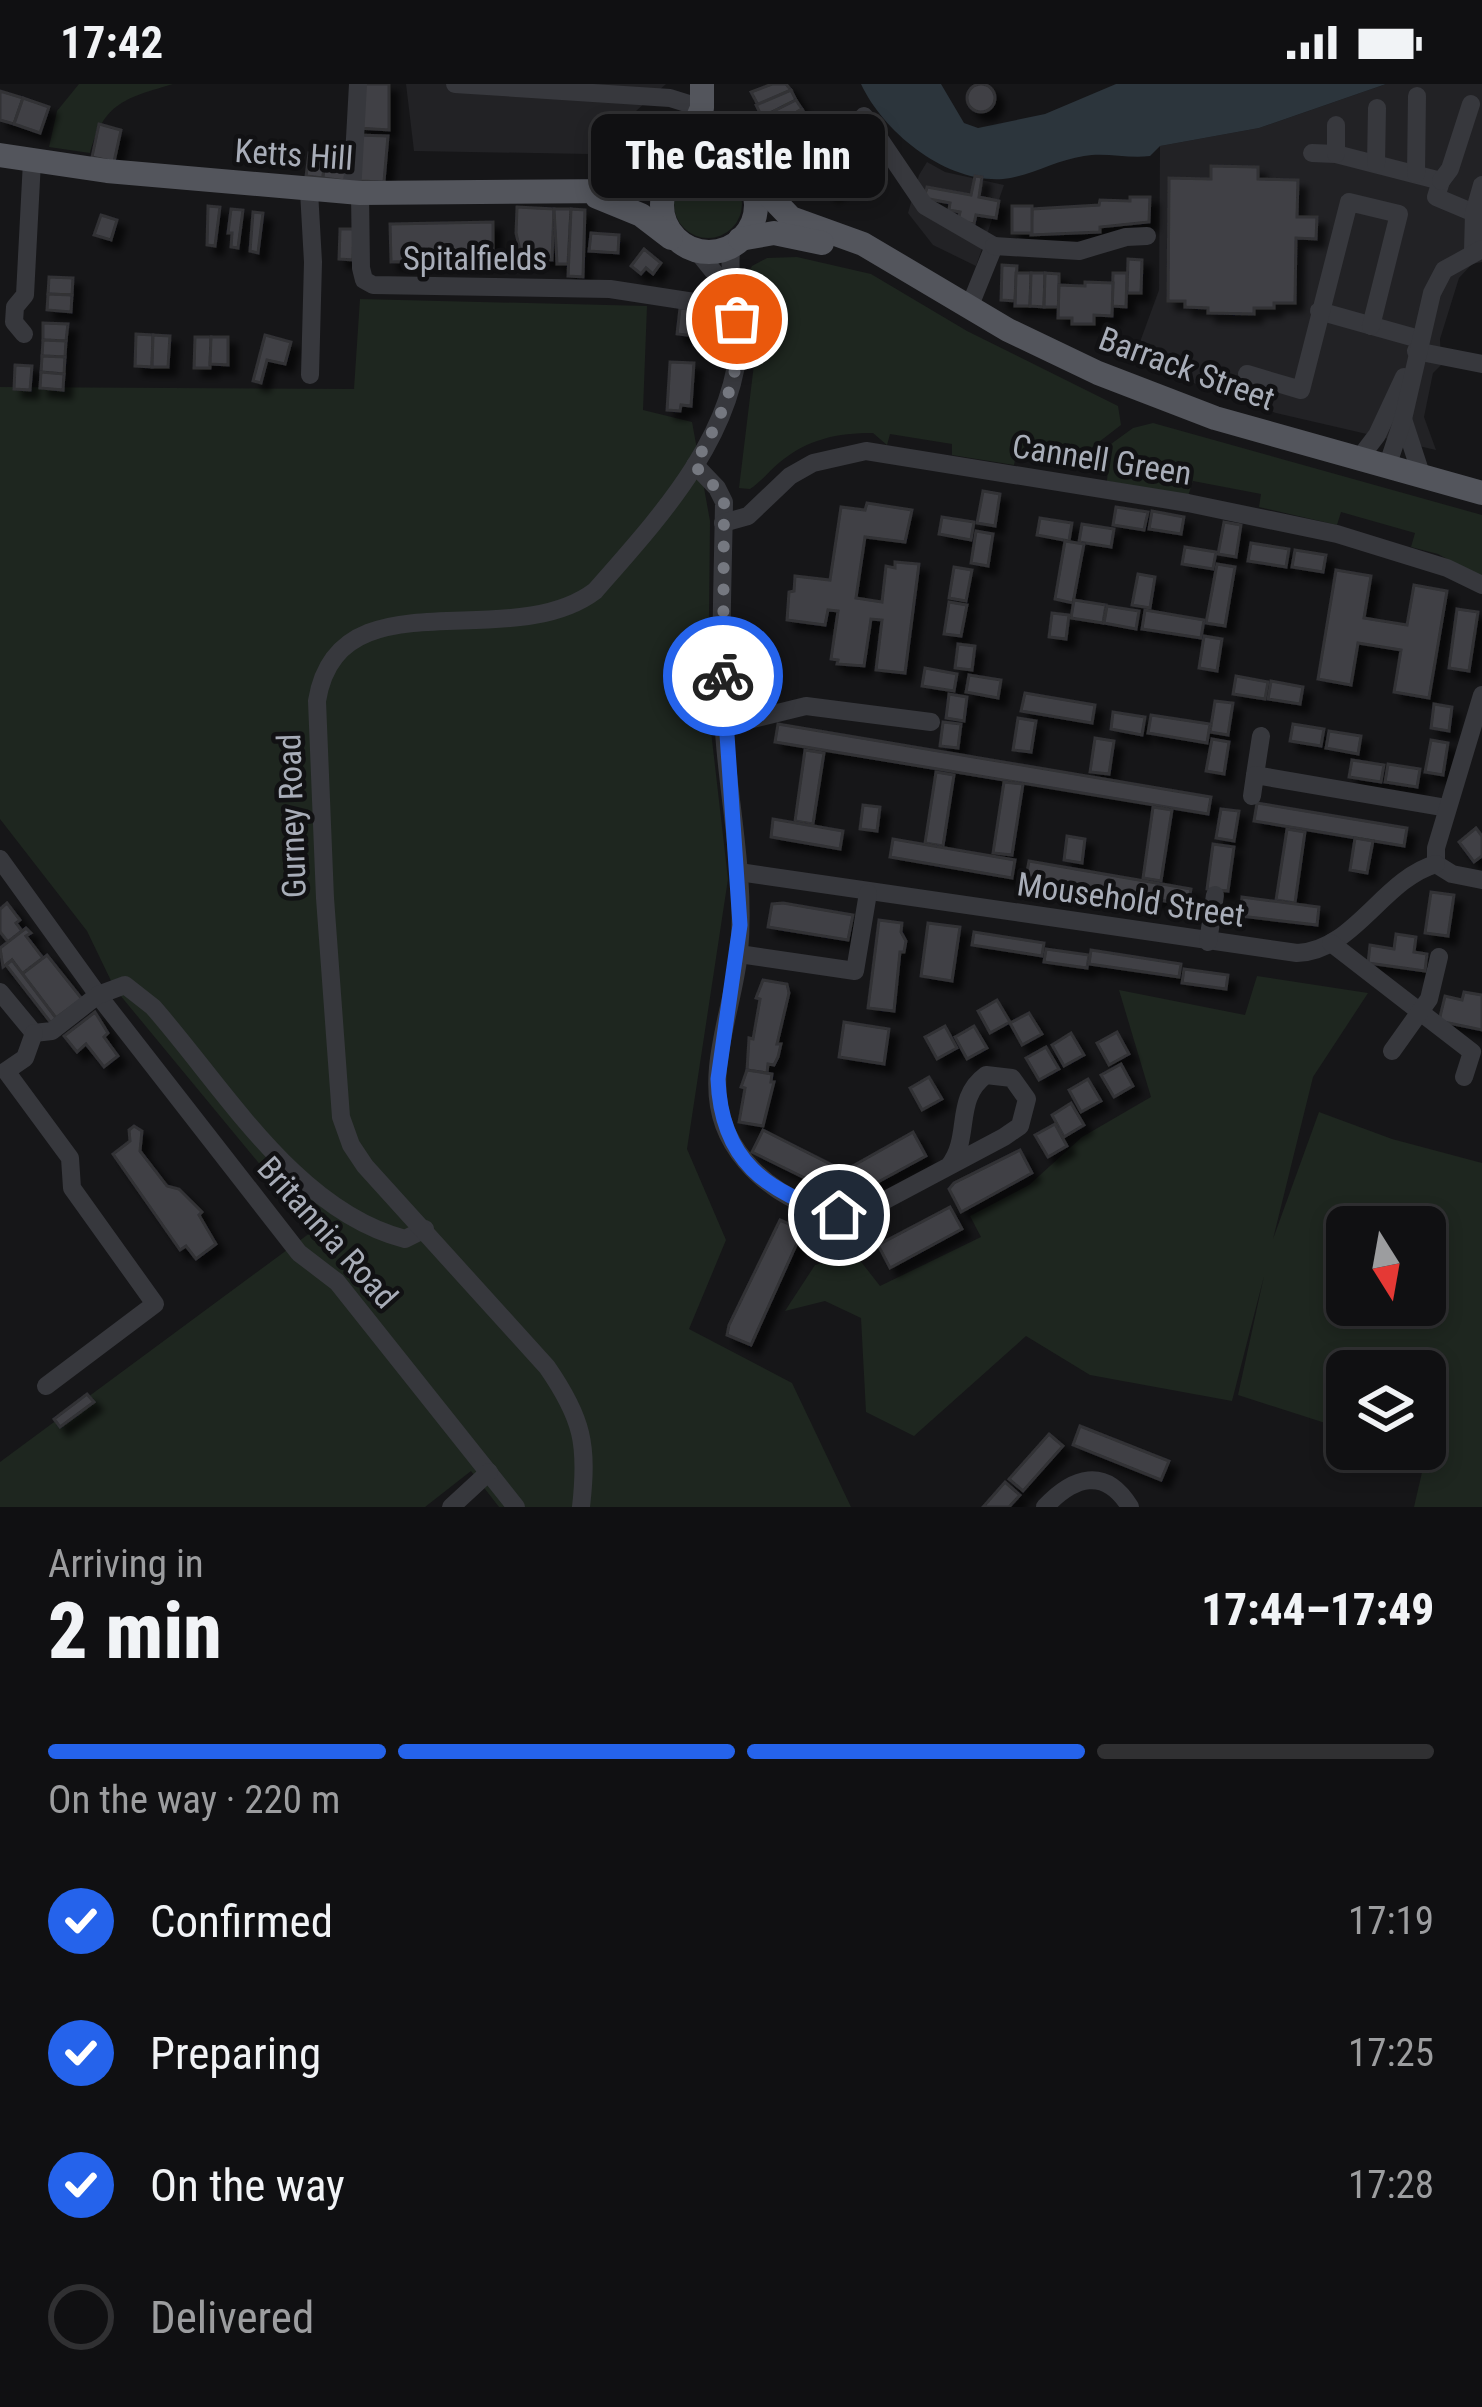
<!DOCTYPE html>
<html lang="en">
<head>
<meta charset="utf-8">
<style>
  :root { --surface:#101012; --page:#19191b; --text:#f1f3f6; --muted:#9c9d9f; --line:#303032; --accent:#2563eb }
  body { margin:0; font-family:"Roboto Condensed",sans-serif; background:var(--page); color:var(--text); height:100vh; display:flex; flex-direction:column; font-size:45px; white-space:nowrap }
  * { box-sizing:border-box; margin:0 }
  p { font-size:39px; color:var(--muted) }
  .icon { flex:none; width:66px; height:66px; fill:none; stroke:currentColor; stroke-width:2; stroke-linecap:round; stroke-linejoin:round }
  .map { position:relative; height:1423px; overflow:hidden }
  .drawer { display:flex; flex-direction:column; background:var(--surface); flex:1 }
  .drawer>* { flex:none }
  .needle { width:78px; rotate:169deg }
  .tools { position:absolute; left:1326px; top:1122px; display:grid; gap:24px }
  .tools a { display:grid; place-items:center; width:120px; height:120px; border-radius:18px; background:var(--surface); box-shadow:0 6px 18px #0003,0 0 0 3px var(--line); font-size:60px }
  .pin { position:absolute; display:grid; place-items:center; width:102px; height:102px; color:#fff; margin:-51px; border:6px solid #fff; border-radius:50%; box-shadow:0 3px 12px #0007 }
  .courier { position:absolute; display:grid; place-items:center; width:120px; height:120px; margin:-60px; border:9px solid #2563eb; border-radius:50%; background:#fff; color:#222; box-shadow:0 3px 15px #0007 }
  .bubble { position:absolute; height:84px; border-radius:18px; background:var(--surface); box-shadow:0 6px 18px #0003,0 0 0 3px var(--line); font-size:39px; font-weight:800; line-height:84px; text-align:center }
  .headline em { font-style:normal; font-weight:800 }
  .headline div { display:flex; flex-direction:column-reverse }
  .headline { display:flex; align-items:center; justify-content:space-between; height:204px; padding:0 48px }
  h1 { font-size:78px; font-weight:800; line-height:90px }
  .bar { display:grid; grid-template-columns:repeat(4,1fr); gap:18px 12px; align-content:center; height:144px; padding:0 48px }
  .bar i { height:15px; border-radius:9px; background:var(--line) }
  .bar .selected { background:var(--accent) }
  .bar p { grid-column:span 4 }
  ol { padding:0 48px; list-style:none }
  li { display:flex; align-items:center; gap:36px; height:132px }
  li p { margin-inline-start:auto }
  li .icon { padding:12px; border-radius:50%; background:var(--accent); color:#fff; stroke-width:4 }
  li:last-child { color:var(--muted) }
  li i { width:66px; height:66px; border:6px solid var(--line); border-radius:50% }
  .status { display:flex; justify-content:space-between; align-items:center; height:84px; padding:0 60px; background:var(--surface); direction:ltr }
  .status svg { height:33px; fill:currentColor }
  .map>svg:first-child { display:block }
</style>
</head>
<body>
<div class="status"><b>17:42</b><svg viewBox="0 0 49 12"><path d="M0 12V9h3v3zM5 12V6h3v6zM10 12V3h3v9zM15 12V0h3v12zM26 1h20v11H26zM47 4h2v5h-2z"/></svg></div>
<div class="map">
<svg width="1482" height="1423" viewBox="0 0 1482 1423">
  <defs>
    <filter id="shadow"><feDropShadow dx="8" dy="8" stdDeviation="3" flood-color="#0009"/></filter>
  </defs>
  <rect width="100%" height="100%" fill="#161618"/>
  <!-- built -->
  <g fill="#222225">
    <polygon points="406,0 666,0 636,27 662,31 673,53 660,69 618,64 589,70 414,67"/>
    <polygon points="1386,0 1482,0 1482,178 1472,180 1459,194 1440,255 1441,281 1433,289 1424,333 1436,366 1276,329 1133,277 1159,206 1160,62 1259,44"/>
    <polygon points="927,78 945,88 1004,101 976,182 933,161 908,129 919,91"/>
  </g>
  <!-- green -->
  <g fill="#1e261f" fill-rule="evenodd">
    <path d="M 79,0 L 173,0 C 126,14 104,18 90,69 L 49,63 L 57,27 Z"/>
    <circle cx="708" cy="120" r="34"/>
    <path d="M 797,173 L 871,190 L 967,247 L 1118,322 L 1121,341 L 1069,381 L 1016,372 L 1014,381 L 952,371 L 952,360 L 890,350 L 887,361 L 873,349 C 837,349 808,355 780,378 C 769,387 762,397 750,405 L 739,404 L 755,272 L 745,195 L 752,182 L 767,174 Z"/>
    <polygon points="360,215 647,222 643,326 692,338 710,437 708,621 728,795 687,1065 726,1156 689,1245 792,1299 851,1423 499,1423 471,1387 425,1423 0,1423 0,1378 314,1146 115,905 87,847 0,735 0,303 354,305"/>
    <polygon points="1153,339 1482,431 1482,494 1438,470 1411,463 1415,449 1341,428 1337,441 1259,423 1261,410 1193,397 1188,412 1107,397 1108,386 1082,381 1133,344"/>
    <path d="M 1257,892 L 1368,909 L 1313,993 L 1273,1155 L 1319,1028 L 1392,1055 L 1482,1079 L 1482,1423 L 1414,1423 L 1426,1371 L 1409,1365 L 1425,1365 L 1425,1287 L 1347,1287 L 1347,1346 L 1238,1311 L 1264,1192 L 1232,1317 L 1090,1291 L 1026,1252 L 914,1352 L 866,1328 L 861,1234 L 825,1217 L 785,1227 L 815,1181 L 855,1170 L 880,1202 L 981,1153 L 970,1132 L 1029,1101 L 1082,1053 L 1151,1013 L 1119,906 L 1245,931 ZM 1347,1143 L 1425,1143 L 1425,1221 L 1347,1221 Z"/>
  </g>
  <!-- water -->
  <path fill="#2c353c" d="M 861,0 L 941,0 L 964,39 L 978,44 L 1045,30 L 1116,0 L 1386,0 L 1259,44 L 1160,62 L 1150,72 C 1128,75 1106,68 1084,72 C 1056,76 1031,92 1003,95 C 946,99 884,49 861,0 Z"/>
  <!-- building -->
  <g fill="#404145" stroke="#303034" stroke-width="3" filter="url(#shadow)">
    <circle cx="981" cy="14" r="14"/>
    <polygon points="364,0 389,0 389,46 358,44"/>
    <polygon points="772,0 786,0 791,6 758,21 751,8"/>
    <polygon points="791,6 796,16 762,33 756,21"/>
    <polygon points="0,7 23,14 14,40 0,36"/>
    <polygon points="23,14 49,23 40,49 14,40"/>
    <polygon points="796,16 802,25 770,44 762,33"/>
    <polygon points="802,25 807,33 777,52 770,44"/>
    <polygon points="807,33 815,44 784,61 777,52"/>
    <polygon points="99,40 121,46 114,78 92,73"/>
    <polygon points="357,51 388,52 384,98 359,97"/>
    <polygon points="835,59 857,88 830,110 821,91 816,95 802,77"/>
    <polygon points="309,69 325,71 323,94 306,92"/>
    <polygon points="325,71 347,73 345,97 323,94"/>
    <polygon points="1211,82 1258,83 1258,95 1298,96 1297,133 1317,133 1316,155 1296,154 1295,219 1274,219 1274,224 1254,224 1254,230 1208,229 1208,224 1185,223 1185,217 1168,217 1169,94 1211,95"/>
    <polygon points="975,92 982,93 979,113 999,117 996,134 976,131 974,140 958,137 960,128 949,126 950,119 924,114 927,103 971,111"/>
    <polygon points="1130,113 1150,113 1149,138 1100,143 1100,148 1031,151 1032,125 1099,121 1100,116 1130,117"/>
    <polygon points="208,122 220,123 215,162 207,161"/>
    <rect x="1012" y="122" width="20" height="27"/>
    <polygon points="517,123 554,125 552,176 522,175 516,149"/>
    <polygon points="231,125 243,126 238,164 231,163 232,149 228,149"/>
    <polygon points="554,125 571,125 568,180 557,180"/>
    <polygon points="571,125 585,126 583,193 568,192"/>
    <polygon points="253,128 263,129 258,169 250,167"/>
    <polygon points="101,131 117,136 111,156 94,151"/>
    <polygon points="493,138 493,176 391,178 390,140"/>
    <polygon points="340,145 354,145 353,176 339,175"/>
    <polygon points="591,149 619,151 618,169 589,167"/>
    <polygon points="644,165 661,179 653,190 646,184 641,190 631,182"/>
    <polygon points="1128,175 1142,176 1141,209 1127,209"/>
    <polygon points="1002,181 1017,182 1015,217 1001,216"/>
    <polygon points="1016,189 1031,189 1030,222 1015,222"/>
    <polygon points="1031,189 1045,189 1044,223 1030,222"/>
    <polygon points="1045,189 1059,190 1059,223 1044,223"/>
    <polygon points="1113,189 1127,189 1126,223 1112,222"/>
    <polygon points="49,193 73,194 72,211 48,210"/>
    <polygon points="1085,198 1113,199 1112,232 1094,231 1094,240 1072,240 1072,234 1058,234 1059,201 1085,202"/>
    <polygon points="48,210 72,211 71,228 47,226"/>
    <polygon points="680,224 726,229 722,264 694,261 695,252 677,250"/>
    <polygon points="43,239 68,240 66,257 43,256"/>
    <polygon points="136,250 153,251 152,283 135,282"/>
    <polygon points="153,251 170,252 168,283 152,283"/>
    <polygon points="265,251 291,258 285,280 267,276 261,299 253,297"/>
    <polygon points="195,253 211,253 210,284 194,284"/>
    <polygon points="211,253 228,253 228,281 210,280"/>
    <polygon points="43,256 66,257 65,273 42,272"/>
    <polygon points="42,272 65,273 64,290 41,288"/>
    <polygon points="670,278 694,279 691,322 681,321 680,327 667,326"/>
    <polygon points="15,281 32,282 30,306 14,305"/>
    <polygon points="41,288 64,290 63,306 40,304"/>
    <polygon points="983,407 1000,410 995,442 977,439"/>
    <polygon points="867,419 912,426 905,458 865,453 856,514 882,518 886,482 895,484 895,478 919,480 905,589 876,586 882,536 871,535 864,582 837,580 838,576 831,575 838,527 828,526 825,541 787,536 789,508 794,507 795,492 830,496 841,423 865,426"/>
    <polygon points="1116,423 1148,428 1144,446 1113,441"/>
    <polygon points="1152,427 1184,433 1181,450 1149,445"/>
    <polygon points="942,433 974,438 971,456 939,450"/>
    <polygon points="1040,434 1072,439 1069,457 1037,451"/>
    <polygon points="1224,438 1241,441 1236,473 1218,470"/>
    <polygon points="1082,440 1114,445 1111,463 1079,458"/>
    <polygon points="976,447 993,450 988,482 971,479"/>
    <polygon points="1065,457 1084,460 1073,519 1055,515"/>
    <polygon points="1251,459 1289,465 1286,483 1248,477"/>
    <polygon points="1185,463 1216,468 1213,485 1182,480"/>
    <polygon points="1295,466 1326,471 1323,488 1292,483"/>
    <polygon points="1217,480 1235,483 1225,542 1206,539"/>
    <polygon points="954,483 972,486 966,517 949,514"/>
    <polygon points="1336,486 1371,492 1364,534 1407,541 1414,501 1447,507 1429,614 1394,608 1401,566 1358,559 1351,601 1318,595"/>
    <polygon points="1138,490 1155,493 1150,524 1132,521"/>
    <polygon points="1074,516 1106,521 1103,539 1071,534"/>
    <polygon points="949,518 967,521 961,552 944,550"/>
    <polygon points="1107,522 1139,527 1136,545 1104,539"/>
    <polygon points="1457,525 1478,528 1469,587 1449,584"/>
    <polygon points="1145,526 1204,536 1201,554 1142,545"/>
    <polygon points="1052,529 1069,531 1066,555 1049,553"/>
    <polygon points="1204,552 1222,555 1217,587 1199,584"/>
    <polygon points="958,560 975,562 972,586 955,584"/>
    <polygon points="925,584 957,590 954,607 922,602"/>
    <polygon points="969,591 1001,596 998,614 966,608"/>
    <polygon points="1236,592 1268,598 1265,615 1233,610"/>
    <polygon points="1271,597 1303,603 1300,620 1268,615"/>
    <polygon points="1025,609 1095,621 1092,639 1021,627"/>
    <polygon points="949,610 967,613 964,637 946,634"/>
    <polygon points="1215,617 1233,619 1228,651 1210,648"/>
    <polygon points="1434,620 1452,623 1449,647 1431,644"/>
    <polygon points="1113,628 1145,633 1142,651 1111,645"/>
    <polygon points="1151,631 1210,640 1207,659 1148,649"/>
    <polygon points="1018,634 1036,637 1031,668 1013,666"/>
    <polygon points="943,638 961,640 958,664 940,662"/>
    <polygon points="778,640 1211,713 1208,730 775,658"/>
    <polygon points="1293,640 1324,645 1321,662 1290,657"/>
    <polygon points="1329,647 1361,652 1358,670 1326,664"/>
    <polygon points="1095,654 1114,657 1109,690 1090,688"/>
    <polygon points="1212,655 1229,658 1224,690 1206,687"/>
    <polygon points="1431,656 1448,659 1443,691 1425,688"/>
    <polygon points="805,666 824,669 813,740 795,737"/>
    <polygon points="1352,676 1384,681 1381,698 1349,693"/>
    <polygon points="1388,680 1420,685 1417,703 1385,698"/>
    <polygon points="936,688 954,691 943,762 925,759"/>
    <polygon points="1004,698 1023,700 1012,771 993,769"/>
    <polygon points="1257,719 1407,744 1404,762 1254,737"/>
    <polygon points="863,721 880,723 877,747 860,745"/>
    <polygon points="1153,723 1172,726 1161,797 1143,794"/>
    <polygon points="1221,725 1239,727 1234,757 1216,754"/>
    <polygon points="773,735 843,747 840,765 771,753"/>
    <polygon points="1476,744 1482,752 1482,772 1474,778 1459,758"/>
    <polygon points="1287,745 1305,748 1295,819 1276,816"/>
    <polygon points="1067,752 1085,755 1082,779 1064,776"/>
    <polygon points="1355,754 1373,757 1367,789 1350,786"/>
    <polygon points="893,755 1015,776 1012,794 890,773"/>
    <polygon points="1213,760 1234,763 1228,807 1207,805"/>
    <polygon points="1029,777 1191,805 1188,821 1026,793"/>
    <polygon points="1431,808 1454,811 1448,852 1425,849"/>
    <polygon points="1242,813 1319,823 1317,841 1240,832"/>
    <polygon points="7,819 20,836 16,839 22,847 8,858 0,848 0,825"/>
    <polygon points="783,819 853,831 848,856 768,843 772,820"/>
    <polygon points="879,836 902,839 901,848 906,857 904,868 900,868 894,927 868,924"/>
    <polygon points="928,839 960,843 952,897 921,892"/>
    <polygon points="26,844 31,849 26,852 43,874 22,890 12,876 3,883 0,864"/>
    <polygon points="974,848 1044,859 1042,872 972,861"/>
    <polygon points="1396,850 1416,853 1414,868 1427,870 1425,887 1368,879 1370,861 1394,865"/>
    <polygon points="1046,865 1089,871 1087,884 1044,878"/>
    <polygon points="1091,866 1181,880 1179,893 1089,880"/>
    <polygon points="47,871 82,915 56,934 22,890"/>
    <polygon points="12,876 56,934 51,939 6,881"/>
    <polygon points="1184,885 1228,891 1226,905 1182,899"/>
    <polygon points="763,896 787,900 789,909 777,960 781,960 778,973 774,981 768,980 767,989 747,986 749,954 753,955 760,915 756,914"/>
    <polygon points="1464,908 1482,911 1482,946 1439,937 1445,912 1462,916"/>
    <polygon points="997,916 1010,938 990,949 978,927"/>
    <polygon points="95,928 108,949 104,953 118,972 104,983 86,960 77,968 64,952"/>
    <polygon points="1029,929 1042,950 1022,961 1010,939"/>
    <polygon points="844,938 889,945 884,980 839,973"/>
    <polygon points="945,942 957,964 937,975 925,953"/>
    <polygon points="974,942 987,964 967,975 955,953"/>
    <polygon points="1117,948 1129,970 1109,981 1097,959"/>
    <polygon points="1071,949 1084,971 1064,982 1052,961"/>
    <polygon points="1046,963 1059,985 1039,996 1026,974"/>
    <polygon points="1121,980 1133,1002 1114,1013 1101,991"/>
    <polygon points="747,986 772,990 771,998 774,998 763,1042 739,1038 745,1004 741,1003"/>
    <polygon points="929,993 942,1015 922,1026 910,1004"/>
    <polygon points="1088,995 1101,1017 1081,1028 1069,1006"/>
    <polygon points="1071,1019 1084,1041 1064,1053 1052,1031"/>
    <polygon points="1055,1040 1067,1062 1048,1073 1035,1051"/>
    <polygon points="134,1042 142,1047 140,1067 167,1102 179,1105 202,1128 199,1131 216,1160 196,1175 186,1162 180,1166 113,1070 130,1057 129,1046"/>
    <polygon points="763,1046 836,1083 825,1104 752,1068"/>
    <polygon points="913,1048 926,1072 854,1111 842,1088"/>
    <polygon points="1020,1066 1032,1089 961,1128 949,1105 954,1099"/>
    <polygon points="950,1123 962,1145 890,1184 878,1161"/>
    <polygon points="780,1136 803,1146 751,1261 727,1251 729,1241"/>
    <polygon points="87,1310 94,1318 60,1343 54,1335"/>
    <polygon points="1080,1342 1169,1377 1161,1396 1073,1361"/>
    <polygon points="1049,1350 1063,1362 1023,1407 1009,1395"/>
    <polygon points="1005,1398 1020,1411 1009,1423 983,1423"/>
  </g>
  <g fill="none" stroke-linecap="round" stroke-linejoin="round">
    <!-- minor -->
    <g stroke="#37383d" stroke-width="18">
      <polyline points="455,0 670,14 702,24"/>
      <polyline points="864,32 925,122 994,162 969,224"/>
      <polyline points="1312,69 1336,70 1441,97 1436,113 1474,129"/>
      <polyline points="1336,70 1336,41"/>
      <polyline points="1376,80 1377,24"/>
      <polyline points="1416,90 1417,12"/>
      <polyline points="1441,97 1450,85 1471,20"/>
      <polyline points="309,107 313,178 310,291"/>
      <polyline points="352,109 358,0"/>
      <polyline points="360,109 361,184 364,196 373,201 610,205 720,222"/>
      <polyline points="994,162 1079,167 1126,153 1147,152"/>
      <polyline points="697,167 730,208"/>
      <polyline points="1473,167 1474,129 1482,101"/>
      <polyline points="1319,227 1419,255"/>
      <polyline points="24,250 14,238 15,223 25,211 32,77"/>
      <polyline points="1416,267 1482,280"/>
      <polyline points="1247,290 1301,306 1349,118 1399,130 1371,242"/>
      <polyline points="1403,335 1422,393"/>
      <polyline points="1358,376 1377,351 1404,293"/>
      <path d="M 695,381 L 717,404 L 724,418 C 723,495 719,572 724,648 C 729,721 746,795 739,868 C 734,922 704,988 724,1041 C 743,1093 805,1134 861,1129 L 1004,1053 L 1020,1042 L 1027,1015 L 1012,994 L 986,991 C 953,1015 972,1053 949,1082"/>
      <polyline points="1387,383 1403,335 1432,209 1444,186 1482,165"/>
      <polyline points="723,439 748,432 790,392 813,379 866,367 1188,419 1337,450 1447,484 1482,501"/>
      <polyline points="724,642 806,622 931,638"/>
      <polyline points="1255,691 1261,652"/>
      <polyline points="1252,712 1255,691 1447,724"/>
      <polyline points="0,775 98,911 299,1169 337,1198 516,1423"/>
      <polyline points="1436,780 1436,764 1482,611"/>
      <polyline points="1436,780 1452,790 1482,796"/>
      <path d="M 739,788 L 1297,869 C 1354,867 1383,795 1436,780"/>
      <polyline points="1208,858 1215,811"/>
      <polyline points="1331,859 1472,968 1464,993"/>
      <polyline points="739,870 855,887 868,809"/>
      <path d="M 0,908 L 34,949 L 52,947 L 98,911 L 125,901 L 153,923 C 225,1005 296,1127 405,1155 L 425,1145"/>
      <polyline points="34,949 25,974 6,987 70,1074 72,1104 155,1220 46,1302"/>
      <polyline points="1392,967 1429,915 1439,873"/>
      <polyline points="451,1423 489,1388"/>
      <path d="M 581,1423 C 588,1361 583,1335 547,1283 L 365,1082 L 351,1061 L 341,1033 L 325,814 L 317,617 C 338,487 509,572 595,507 C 656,437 736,353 739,253 C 740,221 726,194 732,161"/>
      <path d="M 1045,1423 C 1073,1393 1105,1382 1130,1423"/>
    </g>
    <!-- major -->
    <g stroke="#53555c" stroke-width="24">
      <polyline points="0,71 107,87 360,109 620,107 671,95"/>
      <circle cx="709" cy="121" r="47"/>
      <polyline points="675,88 702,24 702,0"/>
      <polyline points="747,88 791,134 863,160 1008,246 1098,289 1215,334 1482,409"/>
      <polyline points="597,113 641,131 671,154"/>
      <polyline points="740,155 774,149 822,159"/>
    </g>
  </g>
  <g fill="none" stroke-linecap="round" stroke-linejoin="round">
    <!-- done -->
    <path stroke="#757880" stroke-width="12" stroke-dasharray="0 21.6" d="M 723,592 L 724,418 L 716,404 L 694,381 C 719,339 745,285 737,235"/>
    <!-- route -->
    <path stroke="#2563eb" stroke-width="15" d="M 723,592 L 740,841 L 718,995 C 721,1077 766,1108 839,1131"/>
  </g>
  <g text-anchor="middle" stroke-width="9" stroke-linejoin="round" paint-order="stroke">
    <!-- street labels -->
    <g font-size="33" fill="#a8adb8" stroke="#111113">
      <text transform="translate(294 70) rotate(4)" y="12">Ketts Hill</text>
      <text x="475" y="186">Spitalfields</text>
      <text transform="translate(1187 284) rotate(20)" y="12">Barrack Street</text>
      <text transform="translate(1102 375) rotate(9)" y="12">Cannell Green</text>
      <text transform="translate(291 732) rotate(-92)" y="12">Gurney Road</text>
      <text transform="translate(1131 815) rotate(8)" y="12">Mousehold Street</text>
      <text transform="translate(328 1148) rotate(48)" y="12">Britannia Road</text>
    </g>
  </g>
</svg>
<div class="tools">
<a><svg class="needle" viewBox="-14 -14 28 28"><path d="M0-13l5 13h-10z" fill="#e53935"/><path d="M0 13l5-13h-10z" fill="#9c9d9f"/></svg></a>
<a><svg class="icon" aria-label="layers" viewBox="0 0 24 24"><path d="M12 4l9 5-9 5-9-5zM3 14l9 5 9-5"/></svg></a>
</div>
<div class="pin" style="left:737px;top:235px;background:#ea580c"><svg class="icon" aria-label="bag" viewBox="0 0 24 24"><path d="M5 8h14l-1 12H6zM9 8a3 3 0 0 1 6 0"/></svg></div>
<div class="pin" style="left:839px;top:1131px;background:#1f2937"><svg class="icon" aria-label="home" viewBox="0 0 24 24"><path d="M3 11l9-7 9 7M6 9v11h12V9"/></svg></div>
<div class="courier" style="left:723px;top:592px"><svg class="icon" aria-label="bike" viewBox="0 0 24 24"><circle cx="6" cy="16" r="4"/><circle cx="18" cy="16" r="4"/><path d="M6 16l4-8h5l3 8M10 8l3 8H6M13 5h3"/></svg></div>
<div class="bubble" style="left:591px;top:30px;width:294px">The Castle Inn</div>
</div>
<section class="drawer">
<div class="headline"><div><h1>2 min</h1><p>Arriving in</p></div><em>17:44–17:49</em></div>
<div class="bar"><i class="selected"></i><i class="selected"></i><i class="selected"></i><i></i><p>On the way · 220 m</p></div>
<ol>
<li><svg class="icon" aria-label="check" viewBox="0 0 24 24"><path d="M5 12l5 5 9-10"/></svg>Confirmed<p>17:19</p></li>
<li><svg class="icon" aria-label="check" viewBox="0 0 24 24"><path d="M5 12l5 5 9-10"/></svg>Preparing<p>17:25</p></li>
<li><svg class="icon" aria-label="check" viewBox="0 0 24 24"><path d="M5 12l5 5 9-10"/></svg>On the way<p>17:28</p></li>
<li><i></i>Delivered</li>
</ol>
</section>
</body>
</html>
